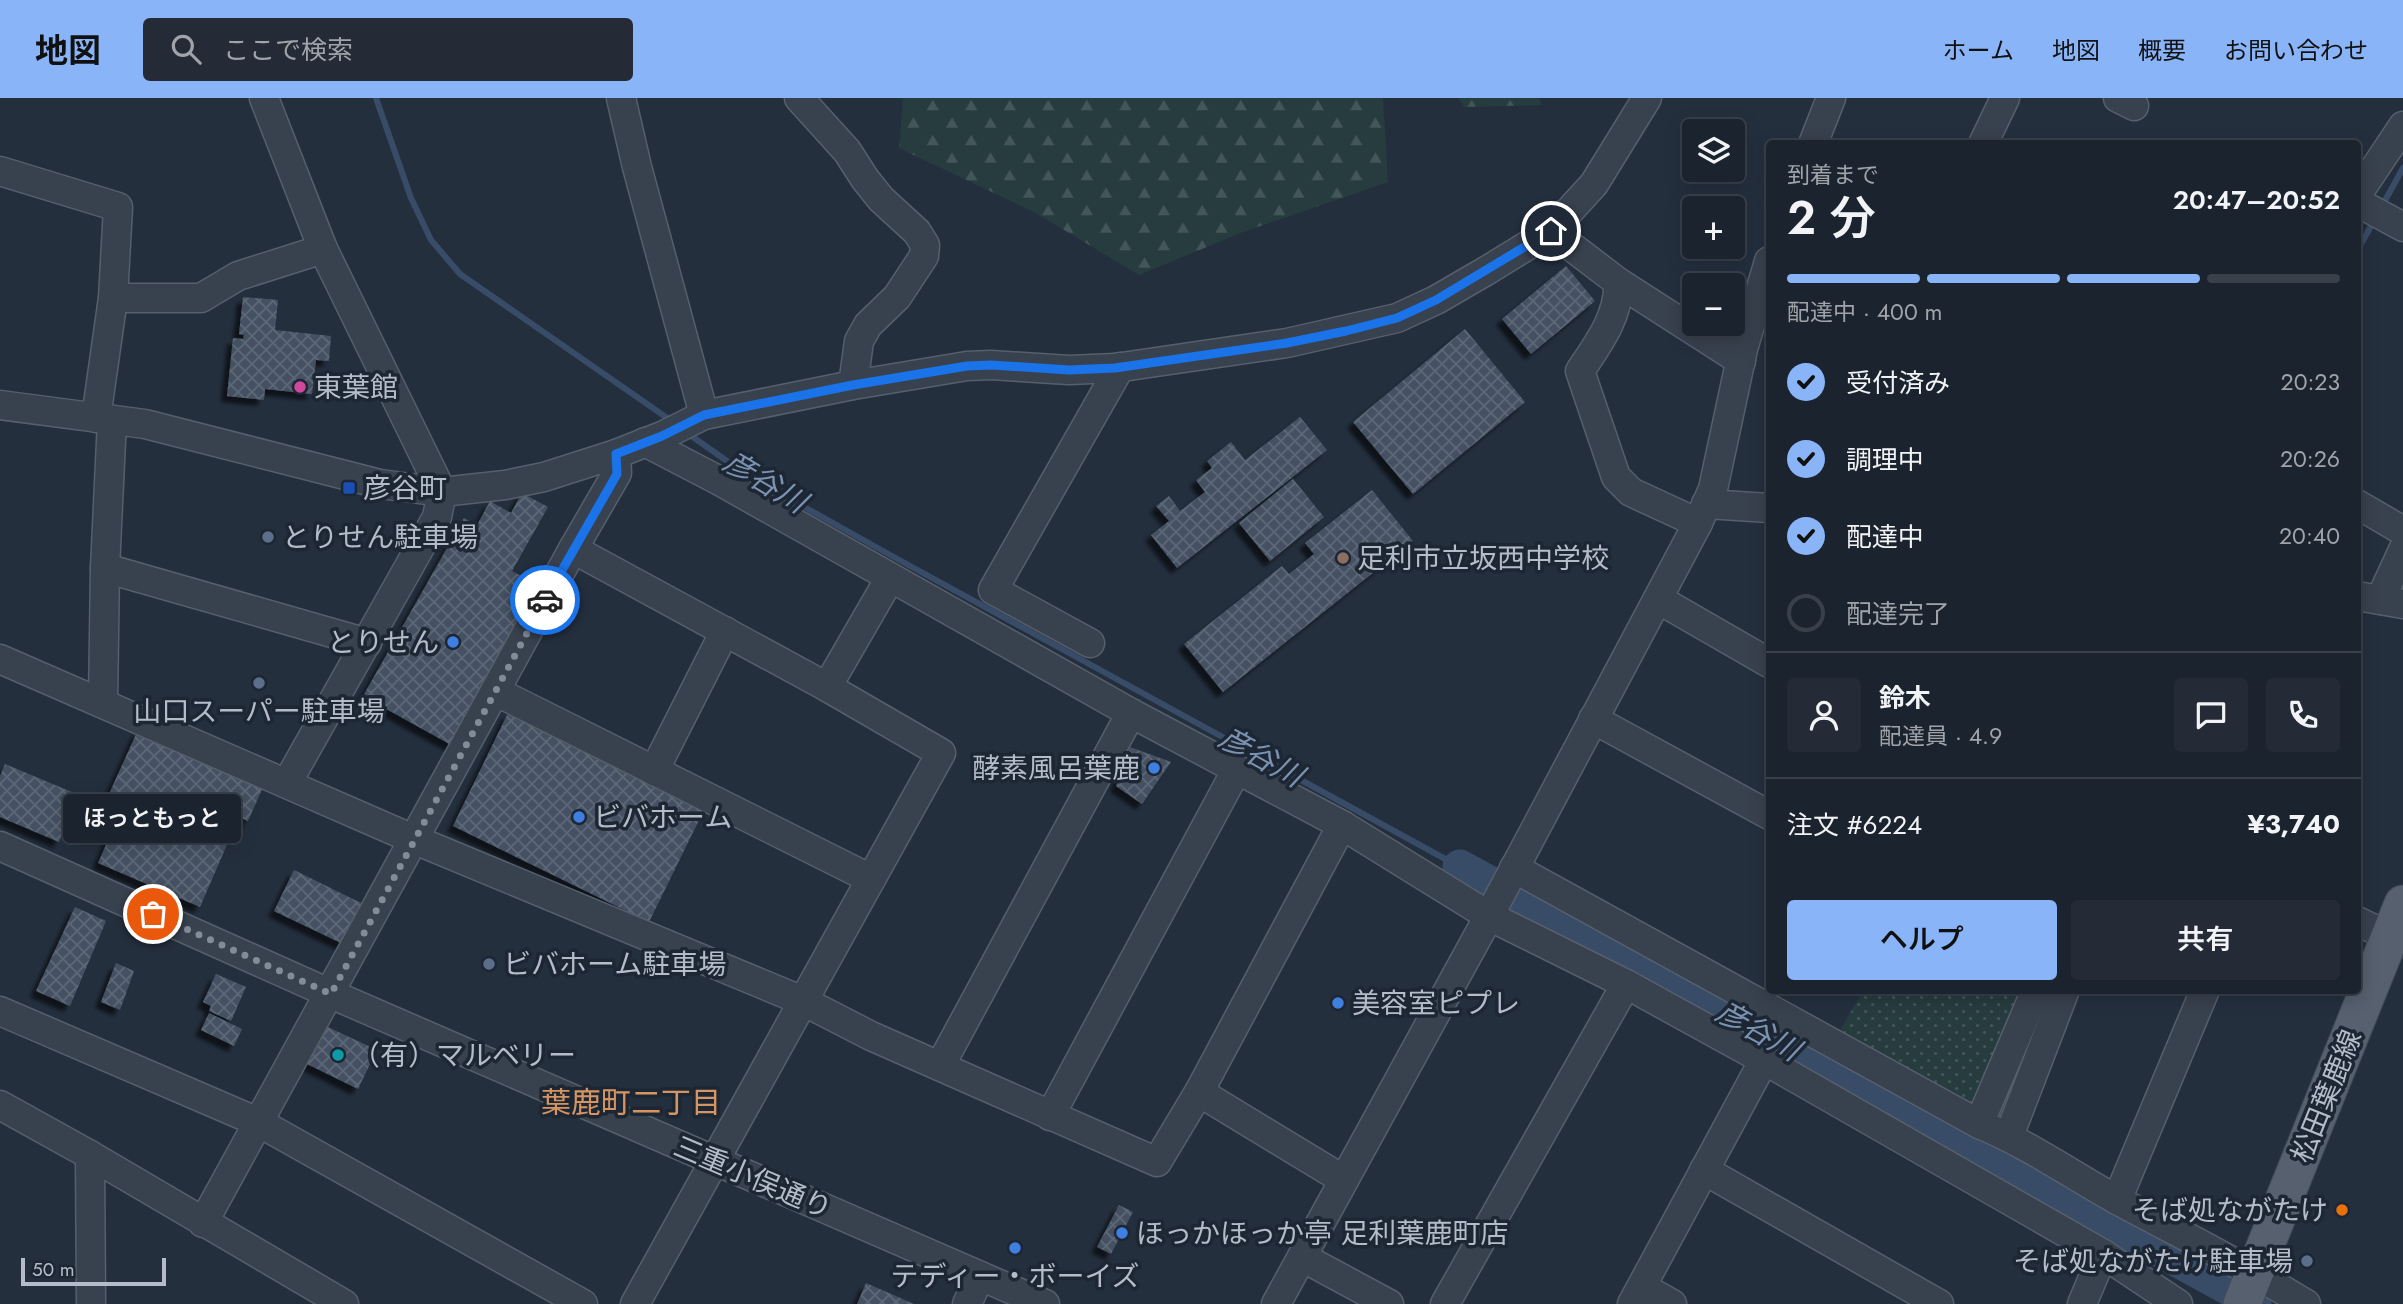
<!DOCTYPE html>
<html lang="ja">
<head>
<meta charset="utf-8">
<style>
  :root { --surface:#1b232e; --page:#242b36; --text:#f1f3f6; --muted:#a0a4aa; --line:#39404a; --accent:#8ab4f8 }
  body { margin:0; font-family:Jost,"Noto Sans JP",sans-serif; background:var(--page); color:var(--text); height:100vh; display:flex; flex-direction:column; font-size:26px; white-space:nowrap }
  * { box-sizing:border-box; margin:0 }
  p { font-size:23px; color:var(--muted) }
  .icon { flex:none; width:38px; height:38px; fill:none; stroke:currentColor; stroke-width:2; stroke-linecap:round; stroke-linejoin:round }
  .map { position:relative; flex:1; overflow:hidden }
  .sheet { position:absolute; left:1766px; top:42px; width:595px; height:854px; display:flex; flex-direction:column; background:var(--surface); border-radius:7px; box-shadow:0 4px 18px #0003,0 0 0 2px var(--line) }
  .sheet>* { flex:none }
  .controls { position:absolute; left:1682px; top:21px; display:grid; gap:14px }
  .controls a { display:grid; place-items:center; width:63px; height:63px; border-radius:7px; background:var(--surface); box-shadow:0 4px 18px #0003,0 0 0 2px var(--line); font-size:35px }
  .scale { position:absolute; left:21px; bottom:18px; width:145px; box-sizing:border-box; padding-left:7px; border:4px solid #b4bcc9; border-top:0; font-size:19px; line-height:24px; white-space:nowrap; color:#b4bcc9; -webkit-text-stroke:5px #1d2633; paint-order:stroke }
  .pin { position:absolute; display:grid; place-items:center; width:60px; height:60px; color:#fff; margin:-30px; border:4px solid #fff; border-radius:50%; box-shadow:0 2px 7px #0007 }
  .courier { position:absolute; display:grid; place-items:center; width:70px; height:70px; margin:-35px; border:5px solid #1a73e8; border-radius:50%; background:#fff; color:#222; box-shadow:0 2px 9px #0007 }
  .bubble { position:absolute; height:49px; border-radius:7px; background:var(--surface); box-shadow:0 4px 18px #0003,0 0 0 2px var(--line); font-size:23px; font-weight:600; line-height:49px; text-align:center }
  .headline em { font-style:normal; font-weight:600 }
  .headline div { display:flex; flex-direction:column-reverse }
  .headline { display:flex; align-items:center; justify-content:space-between; height:119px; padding:0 21px }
  h1 { font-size:46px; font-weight:600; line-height:52px }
  .bar { display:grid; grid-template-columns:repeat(4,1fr); gap:10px 7px; align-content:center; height:84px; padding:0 21px }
  .bar i { height:9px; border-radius:5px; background:var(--line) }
  .bar .active { background:var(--accent) }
  .bar p { grid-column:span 4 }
  .line { display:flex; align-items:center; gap:18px; padding:0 21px; border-top:2px solid var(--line) }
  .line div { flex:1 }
  .round { display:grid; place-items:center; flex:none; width:74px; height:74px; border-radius:7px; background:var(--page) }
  ol { padding:0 21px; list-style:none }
  li { display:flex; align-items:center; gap:21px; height:77px }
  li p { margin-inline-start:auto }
  li .icon { padding:7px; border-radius:50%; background:var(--accent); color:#111; stroke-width:4 }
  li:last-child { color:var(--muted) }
  li i { width:38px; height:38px; border:4px solid var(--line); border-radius:50% }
  .primary-button { display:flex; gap:14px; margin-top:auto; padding:14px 21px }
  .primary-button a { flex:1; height:80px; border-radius:7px; background:var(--accent); color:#111; font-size:28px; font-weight:600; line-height:80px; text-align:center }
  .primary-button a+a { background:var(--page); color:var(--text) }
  header { display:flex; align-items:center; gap:42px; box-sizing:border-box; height:98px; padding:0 35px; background:var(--accent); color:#111 }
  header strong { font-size:33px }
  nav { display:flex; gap:38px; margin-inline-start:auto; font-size:24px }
  .search { width:490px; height:63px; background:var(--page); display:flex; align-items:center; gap:18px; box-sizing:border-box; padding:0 24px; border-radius:7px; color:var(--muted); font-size:26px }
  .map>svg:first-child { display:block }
</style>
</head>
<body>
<header>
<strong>地図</strong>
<div class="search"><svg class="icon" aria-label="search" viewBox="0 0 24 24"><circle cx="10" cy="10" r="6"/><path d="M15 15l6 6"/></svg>ここで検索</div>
<nav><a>ホーム</a><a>地図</a><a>概要</a><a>お問い合わせ</a></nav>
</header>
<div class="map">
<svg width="2403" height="1206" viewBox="0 0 2403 1206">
  <defs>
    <pattern id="forest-firs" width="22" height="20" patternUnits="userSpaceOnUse" patternTransform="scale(1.75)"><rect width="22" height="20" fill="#263c3f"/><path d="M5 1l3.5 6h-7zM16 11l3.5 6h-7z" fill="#435659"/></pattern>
    <pattern id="park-dots" width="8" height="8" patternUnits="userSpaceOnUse" patternTransform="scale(1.75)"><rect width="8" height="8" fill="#263c3f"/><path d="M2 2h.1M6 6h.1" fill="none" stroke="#435659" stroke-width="1.8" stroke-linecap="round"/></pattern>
    <pattern id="building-cross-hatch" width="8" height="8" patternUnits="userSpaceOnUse" patternTransform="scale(1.75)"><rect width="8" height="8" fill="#455162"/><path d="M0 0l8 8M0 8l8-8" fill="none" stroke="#5d6877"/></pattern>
    <filter id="shadow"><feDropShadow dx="-6" dy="6" stdDeviation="2" flood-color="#0009"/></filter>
  </defs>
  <rect width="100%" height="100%" fill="#242f3e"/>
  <!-- forest -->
  <g fill="url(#forest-firs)">
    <polygon points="903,0 1383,0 1388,84 1243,134 1139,177 1034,114 899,50"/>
    <polygon points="1458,0 1539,0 1542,7 1464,9"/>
  </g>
  <!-- park -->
  <polygon fill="url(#park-dots)" points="1863,893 2031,893 1976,1018 1836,939"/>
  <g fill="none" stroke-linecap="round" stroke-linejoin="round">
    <!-- stream -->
    <g stroke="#394c67" stroke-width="6">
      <polyline points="376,0 411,100 431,142 460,176 673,324"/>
      <polyline points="2382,108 2403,70"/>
      <polyline points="2357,153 2375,121"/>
      <polyline points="687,335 747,377 892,458 1460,769"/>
      <polyline points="1997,1028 2036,927"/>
      <polyline points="1986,1057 1992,1041"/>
    </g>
    <!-- river -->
    <polyline stroke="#394c67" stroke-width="35" points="1460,769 2231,1191 2254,1206"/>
  </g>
  <!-- building -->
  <g fill="url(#building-cross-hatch)" filter="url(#shadow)">
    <polygon points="1566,168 1595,203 1531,256 1502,221"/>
    <polygon points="243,199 278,202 275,232 331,238 329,263 316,262 312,296 265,291 264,302 227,298 233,240 243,241 244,237 239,236"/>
    <polygon points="1465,231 1525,304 1413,396 1353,324"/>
    <polygon points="1300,319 1327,352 1177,470 1151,437 1169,423 1156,408 1169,398 1180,413 1205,394 1196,382 1212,370 1207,363 1231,344 1245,362"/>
    <polygon points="1293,381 1324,419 1270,463 1239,425"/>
    <polygon points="1372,392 1413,443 1223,594 1184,546 1282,468 1289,476 1314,456 1305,445"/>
    <polygon points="522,395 548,409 512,473 543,490 453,648 363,598 464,420 477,427 490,403 511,415"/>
    <polygon points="508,615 705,710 649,824 453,728"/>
    <polygon points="138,632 264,687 248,723 239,719 200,809 98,765 125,704 109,696"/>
    <polygon points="1130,649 1171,664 1142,706 1116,688"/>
    <polygon points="5,666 79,697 59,744 0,719 0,678"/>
    <polygon points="294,772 363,806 343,846 274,813"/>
    <polygon points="75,809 106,823 70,908 36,893"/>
    <polygon points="116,865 134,873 120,912 101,904"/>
    <polygon points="216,876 246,889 231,923 209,913 211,908 203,904"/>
    <polygon points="209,915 242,931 234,948 201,932"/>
    <polygon points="317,924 377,952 358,991 299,962"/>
    <polygon points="1119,1107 1133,1114 1111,1156 1097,1149"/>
    <polygon points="866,1185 914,1206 857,1206"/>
  </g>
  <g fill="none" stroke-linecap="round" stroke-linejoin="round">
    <defs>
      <g id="minor">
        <polyline points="264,0 323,151 442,394 437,419 287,685"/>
        <polyline points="621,0 637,69 704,317"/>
        <polyline points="799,0 847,53 865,81 881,101 917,134 925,147 924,158 897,199 868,227 859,243 853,287"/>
        <polyline points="2118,0 2134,8"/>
        <polyline points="1813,46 1831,0"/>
        <polyline points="1983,46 2005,0"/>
        <polyline points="0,73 118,109 113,200 96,320"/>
        <polyline points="2357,97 2403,28"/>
        <polyline points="2357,104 2403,129"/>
        <path d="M 1551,133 L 1618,184 C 1620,217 1598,246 1580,273 L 1616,379 L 1631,394 L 1698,425"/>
        <polyline points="1618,184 1741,263"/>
        <polyline points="113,200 201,200 238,178 323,151"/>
        <polyline points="0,307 145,326 380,386 442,394 505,387 544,379 616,356 662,338 704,317 853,287 967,268 991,267 1069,272 1115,270 1287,245 1397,220 1436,202 1486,173 1551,133 1594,86 1647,0"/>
        <polyline points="645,344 718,382 1131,615 1342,727 1489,818 1626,886 1764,962 2103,1156 2178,1206"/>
        <polyline points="1706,406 1769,410"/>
        <polyline points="2357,406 2403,433"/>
        <polyline points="573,451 827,589 941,655 635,1206"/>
        <polyline points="105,470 367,545"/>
        <polyline points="2357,498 2403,506"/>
        <polyline points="1658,501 1769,565"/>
        <polyline points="2380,502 2403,452"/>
        <polyline points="1090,545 993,492 1120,269"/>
        <polyline points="0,561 413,741 803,903 871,938 1157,1064 1199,994 1342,727"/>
        <polyline points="827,589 890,480"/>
        <polyline points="495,593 871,781"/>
        <polyline points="103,605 105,470 112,322"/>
        <polyline points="1593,621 1769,717"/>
        <polyline points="654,673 725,533"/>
        <polyline points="0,748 331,896 1045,1206"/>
        <path d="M 1514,770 L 1979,1026 C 2028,1046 2072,1077 2119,1103 C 2182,1137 2245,1168 2306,1206"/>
        <polyline points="2357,823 2403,845"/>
        <polyline points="0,913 258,1024 583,1206"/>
        <polyline points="940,968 1131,615"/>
        <polyline points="1199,994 1344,1082"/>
        <polyline points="0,1007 90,1057 344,1206"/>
        <polyline points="1050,1018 1237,671"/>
        <polyline points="1979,1026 2036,892"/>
        <polyline points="2009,1038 2065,892"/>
        <polyline points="90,1057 91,1206"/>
        <polyline points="1704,1072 1939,1206"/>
        <polyline points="2117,1102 2205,892"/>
        <polyline points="203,1125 573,451 617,375 616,356"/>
        <polyline points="1302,1159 1389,1206"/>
        <polyline points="1642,1189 1672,1206"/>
        <polyline points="967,1206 980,1178"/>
        <polyline points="1276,1206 1489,818 1698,425 1713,391 1743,251 1769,163"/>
        <polyline points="1445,1206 1626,886"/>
        <polyline points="1632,1206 1764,962"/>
        <polyline points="2082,1206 2103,1156"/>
      </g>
      <polyline id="major" points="2242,1206 2403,806"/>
    </defs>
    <!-- minor casing -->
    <use href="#minor" stroke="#565f6c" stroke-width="31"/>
    <!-- major casing -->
    <use href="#major" stroke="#414a57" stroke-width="39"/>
    <!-- minor -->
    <use href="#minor" stroke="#38414e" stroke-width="28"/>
    <!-- major -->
    <use href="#major" stroke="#56606e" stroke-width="37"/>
  </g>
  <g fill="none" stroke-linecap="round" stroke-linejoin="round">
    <!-- done -->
    <polyline stroke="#828b98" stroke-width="7" stroke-dasharray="0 12.6" points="153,816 331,896 545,502"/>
    <!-- route -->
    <polyline stroke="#1a73e8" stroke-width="9" points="545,502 617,376 616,356 662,338 704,317 853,287 967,268 991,267 1069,272 1115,270 1287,245 1346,233 1397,220 1436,202 1551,133"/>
  </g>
  <!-- markers -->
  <circle fill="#d1479c" stroke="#1d2633" stroke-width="2.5" cx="300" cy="289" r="7"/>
  <rect fill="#1a4fb4" stroke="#1d2633" stroke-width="2.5" x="342" y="383" width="14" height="14" rx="3.5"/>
  <g fill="#5c6f8a" stroke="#1d2633" stroke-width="2.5">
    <circle cx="268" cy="439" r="7"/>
    <circle cx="259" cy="585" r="7"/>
    <circle cx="489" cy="866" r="7"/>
    <circle cx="2307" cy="1163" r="7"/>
  </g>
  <circle fill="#8d6e63" stroke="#1d2633" stroke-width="2.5" cx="1343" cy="460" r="7"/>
  <g fill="#3f7fe0" stroke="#1d2633" stroke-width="2.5">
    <circle cx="453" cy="544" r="7"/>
    <circle cx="1154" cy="670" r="7"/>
    <circle cx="579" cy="719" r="7"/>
    <circle cx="1338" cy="905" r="7"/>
    <circle cx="1122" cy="1135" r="7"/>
    <circle cx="1015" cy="1150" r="7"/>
  </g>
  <circle fill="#0f9aa8" stroke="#1d2633" stroke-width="2.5" cx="338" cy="957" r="7"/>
  <circle fill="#e8710a" stroke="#1d2633" stroke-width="2.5" cx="2342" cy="1112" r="7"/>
  <g text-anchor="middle" stroke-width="7" stroke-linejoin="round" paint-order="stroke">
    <!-- poi labels -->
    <g font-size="28" fill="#b4bcc9" stroke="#1d2633" text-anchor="start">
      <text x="314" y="299">東葉館</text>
      <text x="363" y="400">彦谷町</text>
      <text x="282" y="449">とりせん駐車場</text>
      <text x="1357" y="470">足利市立坂西中学校</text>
      <text x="439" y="554" text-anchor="end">とりせん</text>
      <text x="259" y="623" text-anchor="middle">山口スーパー駐車場</text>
      <text x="1140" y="680" text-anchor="end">酵素風呂葉鹿</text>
      <text x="593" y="729">ビバホーム</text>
      <text x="503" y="876">ビバホーム駐車場</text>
      <text x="1352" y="915">美容室ピプレ</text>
      <text x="352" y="967">（有）マルベリー</text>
      <text x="2328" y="1122" text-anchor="end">そば処ながたけ</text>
      <text x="1136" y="1145">ほっかほっか亭 足利葉鹿町店</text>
      <text x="2293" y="1173" text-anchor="end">そば処ながたけ駐車場</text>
      <text x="1015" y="1188" text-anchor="middle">テディー・ボーイズ</text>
    </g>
    <!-- street labels -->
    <g font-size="28" fill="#b4bcc9" stroke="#1d2633">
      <text transform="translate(2326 998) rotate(-68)" y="10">松田葉鹿線</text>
      <text transform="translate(753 1079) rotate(23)" y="10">三重小俣通り</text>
    </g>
    <!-- water labels -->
    <g font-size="30" font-style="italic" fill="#7c92b1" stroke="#1d2633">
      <text transform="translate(765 384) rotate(31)" y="10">彦谷川</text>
      <text transform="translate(1261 659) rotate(29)" y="10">彦谷川</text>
      <text transform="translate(1758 933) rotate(29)" y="10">彦谷川</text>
    </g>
    <!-- neighbourhood labels -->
    <g font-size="30" fill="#d59563" stroke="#1d2633">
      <text x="631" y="1015">葉鹿町二丁目</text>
    </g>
  </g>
</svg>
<div class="controls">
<a><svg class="icon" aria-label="layers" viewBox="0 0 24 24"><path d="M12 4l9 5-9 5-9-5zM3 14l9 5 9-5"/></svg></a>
<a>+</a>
<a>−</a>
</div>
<div class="scale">50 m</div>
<div class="pin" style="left:153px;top:816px;background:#ea580c"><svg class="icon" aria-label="bag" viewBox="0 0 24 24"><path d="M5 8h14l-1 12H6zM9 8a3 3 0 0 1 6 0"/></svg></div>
<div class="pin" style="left:1551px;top:133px;background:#1f2937"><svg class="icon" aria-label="home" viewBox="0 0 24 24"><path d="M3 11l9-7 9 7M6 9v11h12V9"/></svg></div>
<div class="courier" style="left:545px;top:502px"><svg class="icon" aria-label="car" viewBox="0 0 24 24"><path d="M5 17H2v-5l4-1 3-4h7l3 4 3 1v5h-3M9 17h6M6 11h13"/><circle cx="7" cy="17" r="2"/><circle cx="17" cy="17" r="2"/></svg></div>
<div class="bubble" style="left:63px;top:696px;width:178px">ほっともっと</div>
<section class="sheet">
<div class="headline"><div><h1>2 分</h1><p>到着まで</p></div><em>20:47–20:52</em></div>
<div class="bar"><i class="active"></i><i class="active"></i><i class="active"></i><i></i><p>配達中 · 400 m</p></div>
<ol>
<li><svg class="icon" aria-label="check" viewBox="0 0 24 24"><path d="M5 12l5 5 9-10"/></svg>受付済み<p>20:23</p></li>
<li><svg class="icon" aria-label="check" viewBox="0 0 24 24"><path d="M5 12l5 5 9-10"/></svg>調理中<p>20:26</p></li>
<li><svg class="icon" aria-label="check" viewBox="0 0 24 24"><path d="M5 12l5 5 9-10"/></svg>配達中<p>20:40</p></li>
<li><i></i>配達完了</li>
</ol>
<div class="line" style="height:126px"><a class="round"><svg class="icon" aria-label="person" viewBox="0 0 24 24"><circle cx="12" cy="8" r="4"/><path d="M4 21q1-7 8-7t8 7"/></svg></a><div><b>鈴木</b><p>配達員 · 4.9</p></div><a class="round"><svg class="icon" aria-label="chat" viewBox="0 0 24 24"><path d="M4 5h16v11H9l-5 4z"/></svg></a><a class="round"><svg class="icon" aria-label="phone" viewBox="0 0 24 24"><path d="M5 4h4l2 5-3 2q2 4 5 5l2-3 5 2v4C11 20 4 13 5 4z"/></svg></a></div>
<div class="line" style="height:91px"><div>注文 #6224</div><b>¥3,740</b></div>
<div class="primary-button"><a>ヘルプ</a><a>共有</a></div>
</section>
</div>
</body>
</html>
